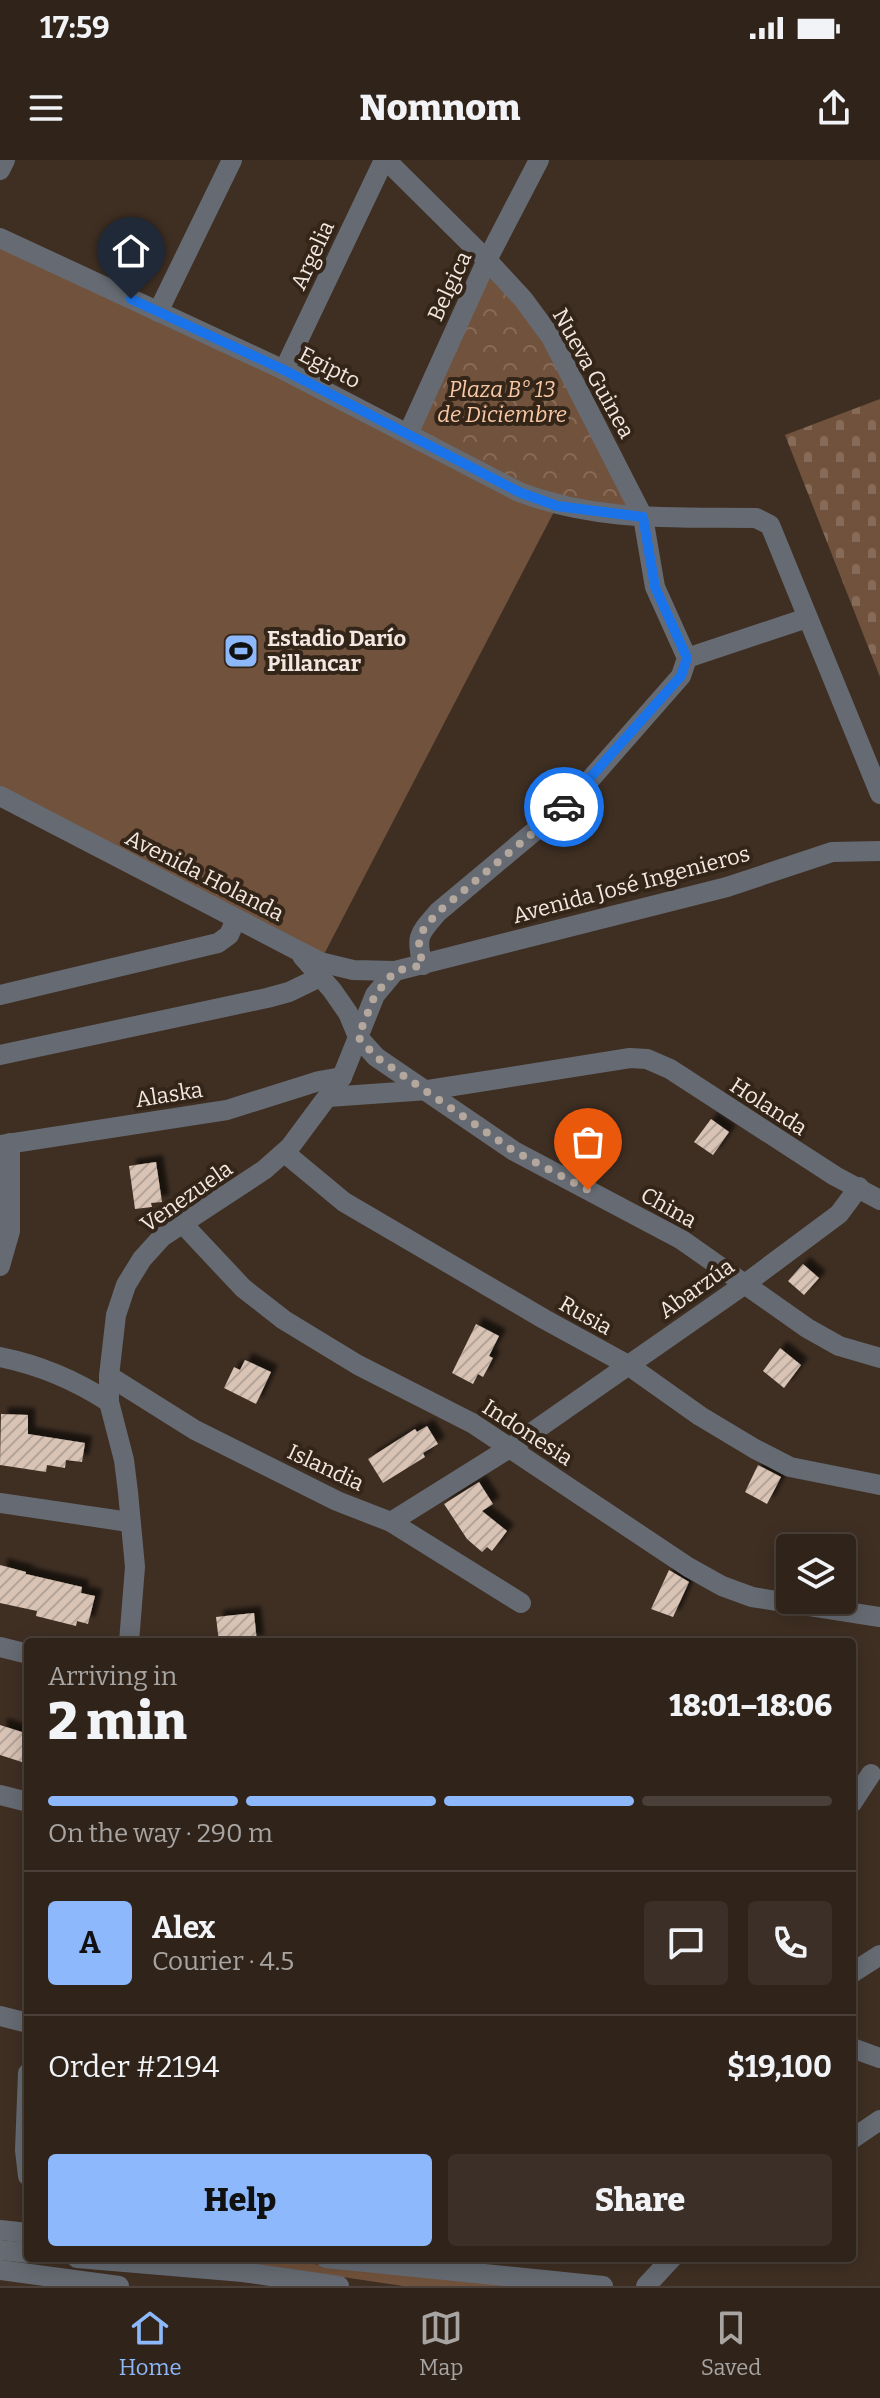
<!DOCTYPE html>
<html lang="en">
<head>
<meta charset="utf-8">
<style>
  :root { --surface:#2f231a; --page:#3b2f27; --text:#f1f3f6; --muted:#a7a4a2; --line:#4a4039; --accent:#8db9fc }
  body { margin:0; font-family:Bitter,serif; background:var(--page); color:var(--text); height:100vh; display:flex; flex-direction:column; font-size:30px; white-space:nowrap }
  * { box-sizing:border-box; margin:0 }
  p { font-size:26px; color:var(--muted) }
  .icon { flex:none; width:44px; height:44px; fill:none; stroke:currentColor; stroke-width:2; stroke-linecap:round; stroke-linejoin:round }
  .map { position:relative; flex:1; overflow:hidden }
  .details { position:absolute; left:24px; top:1478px; width:832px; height:624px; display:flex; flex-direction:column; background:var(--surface); border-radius:8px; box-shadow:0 4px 20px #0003,0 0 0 2px var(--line) }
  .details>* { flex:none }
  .controls { position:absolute; left:776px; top:1374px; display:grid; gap:16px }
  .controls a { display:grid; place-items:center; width:80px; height:80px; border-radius:8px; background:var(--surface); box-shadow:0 4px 20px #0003,0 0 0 2px var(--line); font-size:40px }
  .pin { position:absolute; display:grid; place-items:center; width:68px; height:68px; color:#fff; margin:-82px -34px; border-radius:50% 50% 50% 0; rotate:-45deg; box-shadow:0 0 8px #0007 }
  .pin .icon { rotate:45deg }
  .courier { position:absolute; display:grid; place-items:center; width:80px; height:80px; margin:-40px; border:6px solid #1a73e8; border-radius:50%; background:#fff; color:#222; box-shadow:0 2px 10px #0007 }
  .headline em { font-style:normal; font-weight:800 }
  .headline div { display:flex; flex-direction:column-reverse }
  .headline { display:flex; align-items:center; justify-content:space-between; height:136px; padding:0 24px }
  h1 { font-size:52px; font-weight:800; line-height:60px }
  .bar { display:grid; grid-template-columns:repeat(4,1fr); gap:12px 8px; align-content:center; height:96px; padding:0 24px }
  .bar i { height:10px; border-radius:6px; background:var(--line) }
  .bar .active { background:var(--accent) }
  .bar p { grid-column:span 4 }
  .line { display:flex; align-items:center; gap:20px; padding:0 24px; border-top:2px solid var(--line) }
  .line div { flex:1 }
  .round { display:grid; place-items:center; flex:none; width:84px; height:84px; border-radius:8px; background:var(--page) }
  .primary-button { display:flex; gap:16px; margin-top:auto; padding:16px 24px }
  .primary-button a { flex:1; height:92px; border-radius:8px; background:var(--accent); color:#111; font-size:32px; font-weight:800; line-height:92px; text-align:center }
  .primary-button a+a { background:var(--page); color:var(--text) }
  .status { display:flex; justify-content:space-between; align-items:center; height:56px; padding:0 40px; background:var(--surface); direction:ltr }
  .status svg { height:22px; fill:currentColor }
  header { display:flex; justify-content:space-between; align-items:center; height:104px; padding:0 24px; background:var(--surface); font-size:36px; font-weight:800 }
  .tabs { display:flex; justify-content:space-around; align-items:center; height:112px; border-top:2px solid var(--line); background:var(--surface); font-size:22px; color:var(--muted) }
  .tabs a { display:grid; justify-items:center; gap:4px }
  .tabs .active { color:var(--accent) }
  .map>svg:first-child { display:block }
</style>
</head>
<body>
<div class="status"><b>17:59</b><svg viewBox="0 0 49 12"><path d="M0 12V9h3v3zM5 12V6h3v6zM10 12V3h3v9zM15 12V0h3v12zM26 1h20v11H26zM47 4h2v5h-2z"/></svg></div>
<header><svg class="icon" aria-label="menu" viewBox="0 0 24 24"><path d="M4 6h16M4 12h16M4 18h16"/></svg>Nomnom<svg class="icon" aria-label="share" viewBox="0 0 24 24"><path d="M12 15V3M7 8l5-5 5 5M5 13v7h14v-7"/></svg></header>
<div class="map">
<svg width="880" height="2126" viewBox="0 0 880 2126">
  <defs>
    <pattern id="cemetery-stones" width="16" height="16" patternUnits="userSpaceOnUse" patternTransform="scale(2)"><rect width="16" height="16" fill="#71523c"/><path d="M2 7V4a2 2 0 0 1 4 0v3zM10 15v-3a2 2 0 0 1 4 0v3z" fill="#866b58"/></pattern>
    <pattern id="park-crowns" width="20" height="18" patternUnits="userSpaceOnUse" patternTransform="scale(2)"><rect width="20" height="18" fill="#71523c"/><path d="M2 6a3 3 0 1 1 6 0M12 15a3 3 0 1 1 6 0" fill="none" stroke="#866b58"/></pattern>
    <pattern id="building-hatch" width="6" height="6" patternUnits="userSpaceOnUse" patternTransform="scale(2)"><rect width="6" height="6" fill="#d8c3b5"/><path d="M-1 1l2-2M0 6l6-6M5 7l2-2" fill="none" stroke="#b4a499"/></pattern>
    <filter id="shadow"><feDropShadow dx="7" dy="-7" stdDeviation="2" flood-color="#0009"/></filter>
  </defs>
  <rect width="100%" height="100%" fill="#3f2f23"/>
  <!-- green -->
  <g fill="#71523c">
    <polygon points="0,78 557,346 320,802 0,636"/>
    <polygon points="215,2098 254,2098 531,2126 403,2126"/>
  </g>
  <!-- cemetery -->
  <polygon fill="url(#cemetery-stones)" points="880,239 880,517 785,275"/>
  <!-- park -->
  <polygon fill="url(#park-crowns)" points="487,100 523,139 643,357 557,346 408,274"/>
  <!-- building -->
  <g fill="url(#building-hatch)" filter="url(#shadow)">
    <polygon points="711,959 729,972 713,995 694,982"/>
    <polygon points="156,1002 162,1042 151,1043 152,1047 135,1049 129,1006"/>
    <polygon points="803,1104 819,1118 804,1135 788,1121"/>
    <polygon points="476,1164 499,1176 489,1196 493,1198 483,1217 478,1214 473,1224 452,1213"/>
    <polygon points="780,1188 801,1205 784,1228 763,1211"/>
    <polygon points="245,1200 271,1212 256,1244 224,1228 234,1207 240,1210"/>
    <polygon points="1,1254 28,1255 28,1274 85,1283 82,1302 66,1300 65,1308 47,1305 46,1312 0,1305"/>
    <polygon points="427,1266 438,1284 423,1293 425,1297 383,1323 368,1299 415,1269 417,1272"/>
    <polygon points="758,1305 781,1317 767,1344 745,1332"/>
    <polygon points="479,1322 493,1344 482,1351 507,1371 492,1391 487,1387 482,1392 467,1379 444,1344"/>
    <polygon points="0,1405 26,1412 26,1414 82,1427 81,1433 95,1436 88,1464 77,1461 76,1466 36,1456 37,1451 0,1443"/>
    <polygon points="669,1410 689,1422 673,1457 651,1449"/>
    <polygon points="254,1453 257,1482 219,1482 216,1457"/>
    <polygon points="0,1565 28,1574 28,1604 0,1595"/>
  </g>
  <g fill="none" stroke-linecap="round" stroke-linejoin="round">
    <!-- minor -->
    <g stroke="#666b73" stroke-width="20">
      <path d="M 386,0 L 487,100 L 523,139 L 551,177 L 643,357 L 655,427 L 687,498 L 681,516 L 573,639 L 438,752 C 419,774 415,776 423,805"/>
      <polyline points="0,10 5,0"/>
      <path d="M 0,78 L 284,210 L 519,332 C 599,362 672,357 756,358 L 770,365 L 880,634"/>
      <polyline points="158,152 232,0"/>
      <polyline points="284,210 384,0"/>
      <polyline points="408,274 487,100 539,0"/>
      <polyline points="687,498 807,458"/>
      <polyline points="0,636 320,802 353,810 395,811 727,727 832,692 880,691"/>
      <polyline points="302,796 332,830 348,853 358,877 376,897 514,991 682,1080 807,1168 839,1186 880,1198"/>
      <polyline points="0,835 218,783 229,775 236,759"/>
      <polyline points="0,895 267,838 289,832 320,817"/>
      <polyline points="328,937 428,930 630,898 647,899 670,909 835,1016 880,1040"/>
      <polyline points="0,985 227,950 319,921 342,917"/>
      <polyline points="285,993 344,1042 544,1159 628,1205 700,1256 755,1289 790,1307 880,1325"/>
      <polyline points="182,1063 243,1128 284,1160 358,1205 472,1263 688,1407 722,1426 752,1437 880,1457"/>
      <polyline points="0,1106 10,1071 10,983"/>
      <path d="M 0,1197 C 40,1205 75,1220 109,1242"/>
      <polyline points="109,1216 195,1270 337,1341 391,1362 521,1443"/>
      <polyline points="0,1343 129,1362"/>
      <polyline points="391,1362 511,1287 745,1124 839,1054 859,1027"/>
      <polyline points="129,1482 135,1407 128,1332 124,1300 109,1242 109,1216 116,1155 126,1125 142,1099 162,1077 264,1010 290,987 342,917 375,835 395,811"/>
      <polyline points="0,1487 28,1494"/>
      <polyline points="0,1635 28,1642"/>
      <polyline points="852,1643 871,1614"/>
      <polyline points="852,1813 880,1795"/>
      <polyline points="0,1856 28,1863"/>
      <polyline points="852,1888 880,1898"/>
      <polyline points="28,1913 25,1990 28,2016"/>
      <polyline points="852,1979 880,1960"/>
      <polyline points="0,2070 28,2073"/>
      <polyline points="0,2090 28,2093"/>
      <polyline points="77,2098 243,2112 339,2126"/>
      <polyline points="326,2098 603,2126"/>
      <polyline points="0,2110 119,2126"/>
      <polyline points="646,2126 672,2098"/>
    </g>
  </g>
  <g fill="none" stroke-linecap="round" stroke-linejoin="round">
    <!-- done -->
    <path stroke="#b4a79e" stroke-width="8" stroke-dasharray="0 14.4" d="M 564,647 L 438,752 C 419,774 415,776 423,805 L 395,811 L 375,835 L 358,877 L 376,897 L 514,991 L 588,1030"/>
    <!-- route -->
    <polyline stroke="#1a73e8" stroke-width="10" points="131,139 284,210 519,332 557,346 643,357 655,427 687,498 681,516 564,647"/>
  </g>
  <!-- icons -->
  <defs>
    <symbol id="stadium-square" viewBox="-11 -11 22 22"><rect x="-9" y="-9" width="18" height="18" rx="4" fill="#8db9fc" stroke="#342519"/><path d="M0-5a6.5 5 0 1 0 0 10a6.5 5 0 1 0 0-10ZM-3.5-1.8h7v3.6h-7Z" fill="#111"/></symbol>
  </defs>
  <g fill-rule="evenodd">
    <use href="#stadium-square" x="221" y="471" width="40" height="40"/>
  </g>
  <g text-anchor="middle" stroke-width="8" stroke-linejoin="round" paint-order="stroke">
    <!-- street labels -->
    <g font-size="22" fill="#f3e8e1" stroke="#342519">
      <text transform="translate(312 95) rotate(-65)" y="8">Argelia</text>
      <text transform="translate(449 126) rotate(-65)" y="8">Belgica</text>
      <text transform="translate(330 207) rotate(27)" y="8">Egipto</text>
      <text transform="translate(594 213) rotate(61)" y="8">Nueva Guinea</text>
      <text transform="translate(205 715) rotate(27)" y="8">Avenida Holanda</text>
      <text transform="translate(631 724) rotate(-15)" y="8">Avenida José Ingenieros</text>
      <text transform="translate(169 934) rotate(-9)" y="8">Alaska</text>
      <text transform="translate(769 946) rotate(33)" y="8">Holanda</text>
      <text transform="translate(186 1036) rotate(-35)" y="8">Venezuela</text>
      <text transform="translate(669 1047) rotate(29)" y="8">China</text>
      <text transform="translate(696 1128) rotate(-35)" y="8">Abarzúa</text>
      <text transform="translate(586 1155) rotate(29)" y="8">Rusia</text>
      <text transform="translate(528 1272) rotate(33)" y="8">Indonesia</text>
      <text transform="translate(326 1307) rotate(25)" y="8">Islandia</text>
    </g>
    <!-- park labels -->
    <g font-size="22" font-style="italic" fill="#f9c8a5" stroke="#342519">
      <text x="502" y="237">Plaza B° 13<tspan x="502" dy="25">de Diciembre</tspan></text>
    </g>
    <!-- poi labels -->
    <g font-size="22" font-weight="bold" fill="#f3e8e1" stroke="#342519" text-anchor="start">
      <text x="267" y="486">Estadio Darío<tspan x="267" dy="25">Pillancar</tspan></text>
    </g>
  </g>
</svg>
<div class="controls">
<a><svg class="icon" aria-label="layers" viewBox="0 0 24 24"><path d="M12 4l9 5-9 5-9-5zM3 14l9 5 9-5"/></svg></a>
</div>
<div class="pin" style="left:588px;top:1030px;background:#ea580c"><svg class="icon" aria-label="bag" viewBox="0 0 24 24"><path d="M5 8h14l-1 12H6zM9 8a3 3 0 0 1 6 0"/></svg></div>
<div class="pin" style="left:131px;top:139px;background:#1f2937"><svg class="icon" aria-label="home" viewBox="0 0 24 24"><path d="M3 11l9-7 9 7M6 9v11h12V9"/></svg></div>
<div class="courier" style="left:564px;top:647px"><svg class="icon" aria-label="car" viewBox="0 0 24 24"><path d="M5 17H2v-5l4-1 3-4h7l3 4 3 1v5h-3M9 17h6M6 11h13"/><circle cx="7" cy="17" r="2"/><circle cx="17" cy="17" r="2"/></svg></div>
<section class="details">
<div class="headline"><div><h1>2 min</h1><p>Arriving in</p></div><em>18:01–18:06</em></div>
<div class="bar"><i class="active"></i><i class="active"></i><i class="active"></i><i></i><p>On the way · 290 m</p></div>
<div class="line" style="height:144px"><b class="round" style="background:var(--accent);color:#111">A</b><div><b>Alex</b><p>Courier · 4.5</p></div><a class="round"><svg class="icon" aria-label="chat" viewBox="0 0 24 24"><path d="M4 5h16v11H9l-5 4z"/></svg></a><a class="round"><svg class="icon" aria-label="phone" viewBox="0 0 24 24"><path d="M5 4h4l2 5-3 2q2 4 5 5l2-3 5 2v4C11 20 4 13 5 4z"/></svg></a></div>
<div class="line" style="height:104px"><div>Order #2194</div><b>$19,100</b></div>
<div class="primary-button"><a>Help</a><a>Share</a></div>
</section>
</div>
<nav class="tabs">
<a class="active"><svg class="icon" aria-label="home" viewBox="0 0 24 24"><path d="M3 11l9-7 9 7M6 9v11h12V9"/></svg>Home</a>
<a><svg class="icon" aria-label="map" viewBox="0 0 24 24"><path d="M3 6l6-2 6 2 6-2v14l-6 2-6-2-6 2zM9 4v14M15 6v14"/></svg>Map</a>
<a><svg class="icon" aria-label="saved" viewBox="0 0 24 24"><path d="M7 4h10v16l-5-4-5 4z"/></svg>Saved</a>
</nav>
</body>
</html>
